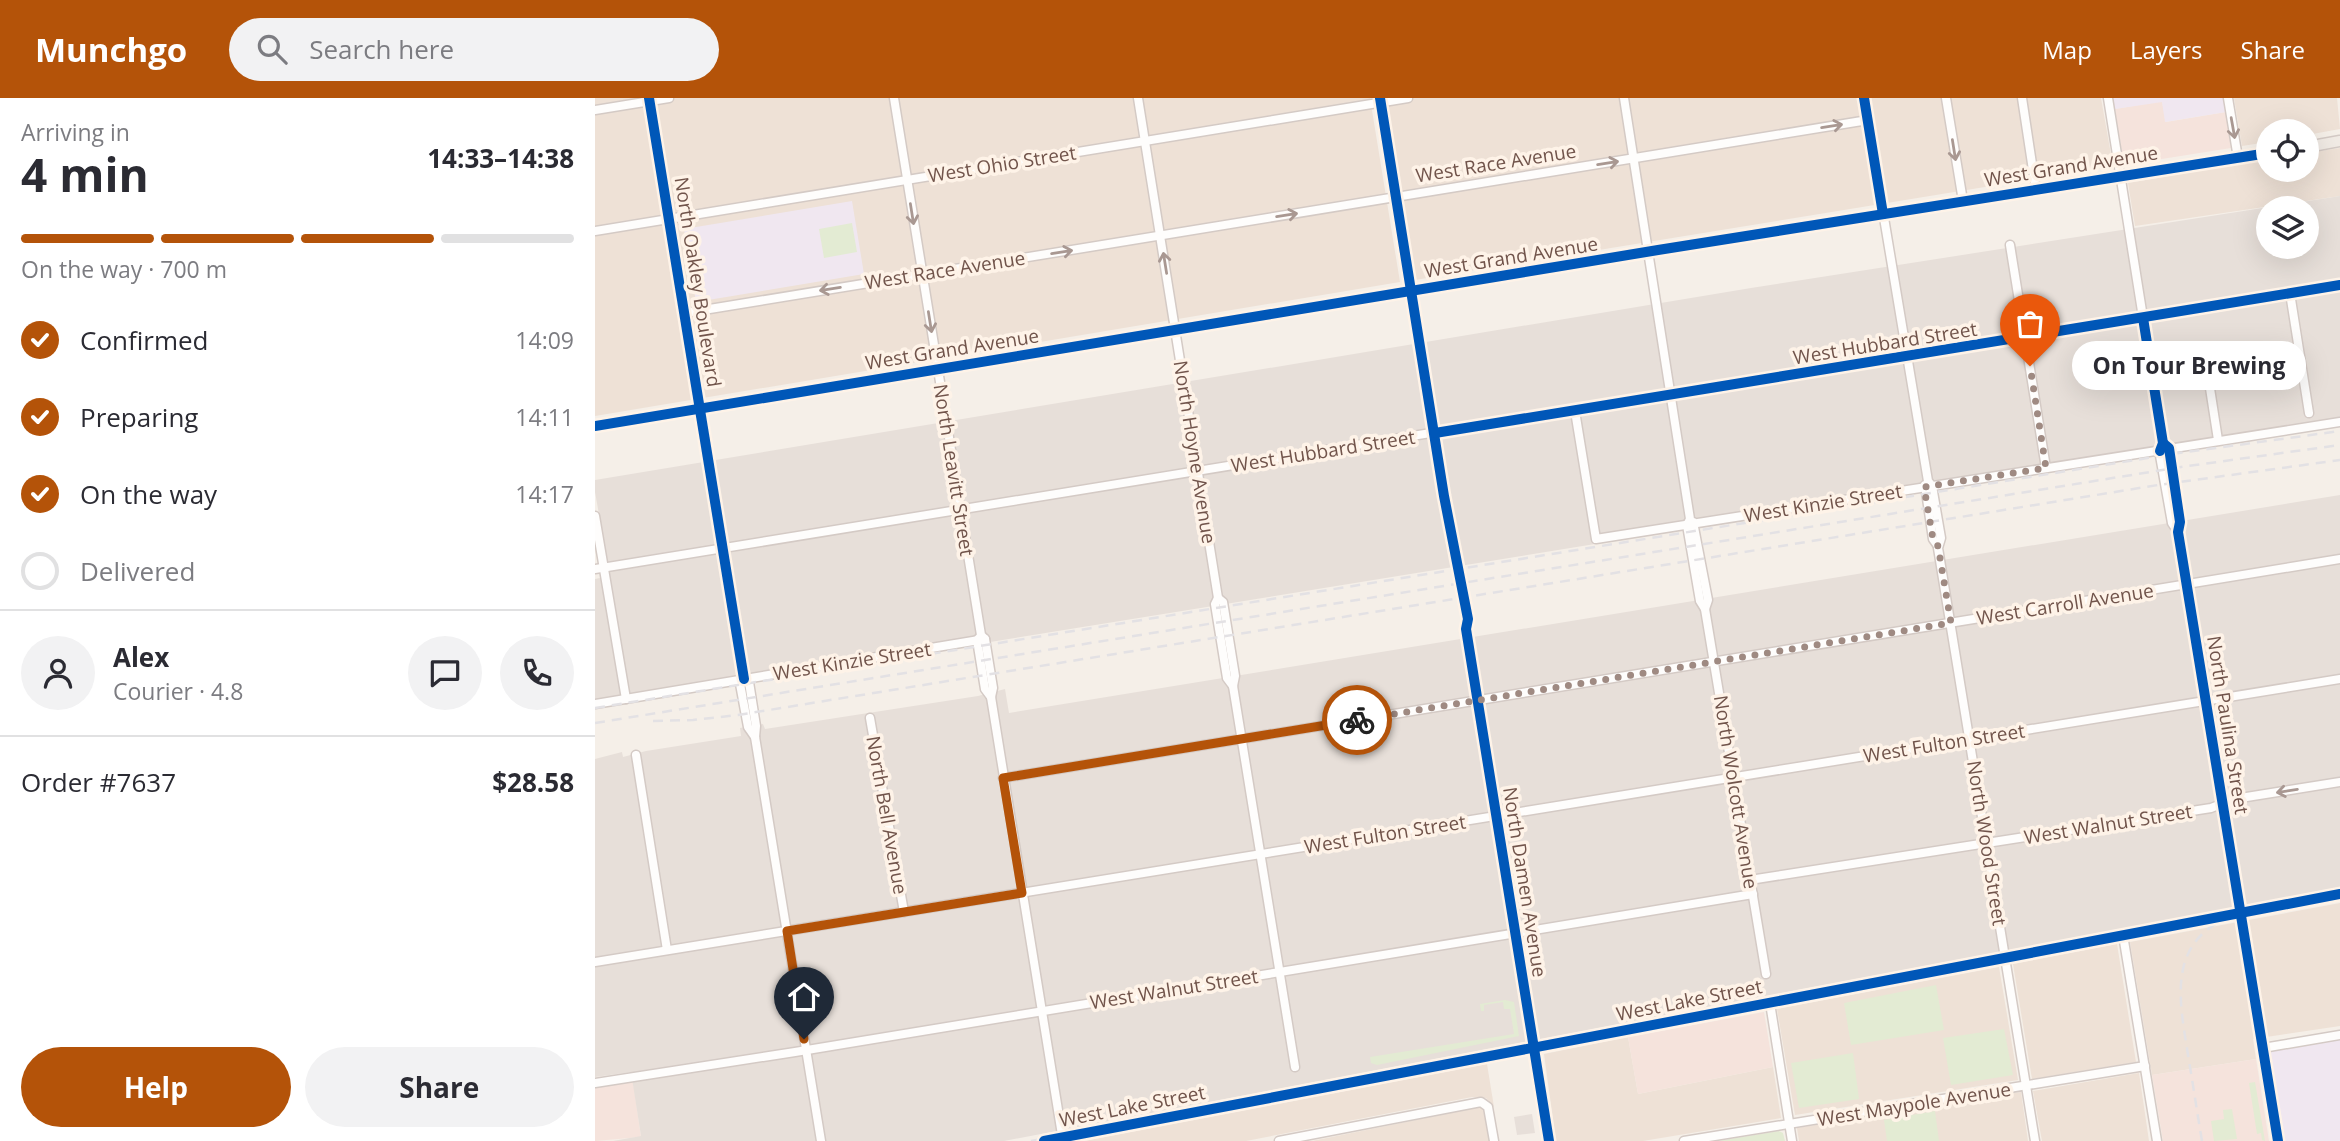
<!DOCTYPE html>
<html lang="en">
<head>
<meta charset="utf-8">
<style>
  :root { --surface:#fff; --page:#f2f2f3; --text:#2b2b33; --muted:#7c7c81; --line:#e1e1e2; --accent:#b45309 }
  body { margin:0; font-family:"Open Sans",sans-serif; background:var(--page); color:var(--text); height:100vh; display:flex; flex-direction:column; font-size:26px; white-space:nowrap }
  * { box-sizing:border-box; margin:0 }
  p { font-size:23px; color:var(--muted) }
  .icon { flex:none; width:38px; height:38px; fill:none; stroke:currentColor; stroke-width:2; stroke-linecap:round; stroke-linejoin:round }
  .map { position:relative; flex:1; overflow:hidden }
  .drawer { display:flex; flex-direction:column; background:var(--surface); width:595px }
  .drawer>* { flex:none }
  .controls { position:absolute; left:1661px; top:21px; display:grid; gap:14px }
  .controls a { display:grid; place-items:center; width:63px; height:63px; border-radius:50%; background:var(--surface); box-shadow:0 7px 28px #0002; font-size:35px }
  .pin { position:absolute; display:grid; place-items:center; width:60px; height:60px; color:#fff; margin:-72px -30px; border-radius:50% 50% 50% 0; rotate:-45deg; box-shadow:0 0 7px #0007 }
  .pin .icon { rotate:45deg }
  .courier { position:absolute; display:grid; place-items:center; width:70px; height:70px; margin:-35px; border:5px solid #b45309; border-radius:50%; background:#fff; color:#222; box-shadow:0 2px 9px #0007 }
  .bubble { position:absolute; height:49px; border-radius:24px; background:var(--surface); box-shadow:0 7px 28px #0002; font-size:23px; font-weight:700; line-height:49px; text-align:center }
  .overview em { font-style:normal; font-weight:700 }
  .overview div { display:flex; flex-direction:column-reverse }
  .overview { display:flex; align-items:center; justify-content:space-between; height:119px; padding:0 21px }
  h1 { font-size:46px; font-weight:700; line-height:52px }
  .bar { display:grid; grid-template-columns:repeat(4,1fr); gap:10px 7px; align-content:center; height:84px; padding:0 21px }
  .bar i { height:9px; border-radius:5px; background:var(--line) }
  .bar .current { background:var(--accent) }
  .bar p { grid-column:span 4 }
  .line { display:flex; align-items:center; gap:18px; padding:0 21px; border-top:2px solid var(--line) }
  .line div { flex:1 }
  .round { display:grid; place-items:center; flex:none; width:74px; height:74px; border-radius:37px; background:var(--page) }
  ol { padding:0 21px; list-style:none }
  li { display:flex; align-items:center; gap:21px; height:77px }
  li p { margin-inline-start:auto }
  li .icon { padding:7px; border-radius:50%; background:var(--accent); color:#fff; stroke-width:4 }
  li:last-child { color:var(--muted) }
  li i { width:38px; height:38px; border:4px solid var(--line); border-radius:50% }
  .primary-button { display:flex; gap:14px; margin-top:auto; padding:14px 21px }
  .primary-button a { flex:1; height:80px; border-radius:42px; background:var(--accent); color:#fff; font-size:28px; font-weight:700; line-height:80px; text-align:center }
  .primary-button a+a { background:var(--page); color:var(--text) }
  header { display:flex; align-items:center; gap:42px; box-sizing:border-box; height:98px; padding:0 35px; background:var(--accent); color:#fff }
  header strong { font-size:33px }
  nav { display:flex; gap:38px; margin-inline-start:auto; font-size:24px }
  .search { width:490px; height:63px; background:var(--page); display:flex; align-items:center; gap:18px; box-sizing:border-box; padding:0 24px; border-radius:38px; color:var(--muted); font-size:26px }
  main { display:flex; flex:1; min-height:0 }
  .map>svg:first-child { display:block }
</style>
</head>
<body>
<header>
<strong>Munchgo</strong>
<div class="search"><svg class="icon" aria-label="search" viewBox="0 0 24 24"><circle cx="10" cy="10" r="6"/><path d="M15 15l6 6"/></svg>Search here</div>
<nav><a>Map</a><a>Layers</a><a>Share</a></nav>
</header>
<main>
<section class="drawer">
<div class="overview"><div><h1>4 min</h1><p>Arriving in</p></div><em>14:33–14:38</em></div>
<div class="bar"><i class="current"></i><i class="current"></i><i class="current"></i><i></i><p>On the way · 700 m</p></div>
<ol>
<li><svg class="icon" aria-label="check" viewBox="0 0 24 24"><path d="M5 12l5 5 9-10"/></svg>Confirmed<p>14:09</p></li>
<li><svg class="icon" aria-label="check" viewBox="0 0 24 24"><path d="M5 12l5 5 9-10"/></svg>Preparing<p>14:11</p></li>
<li><svg class="icon" aria-label="check" viewBox="0 0 24 24"><path d="M5 12l5 5 9-10"/></svg>On the way<p>14:17</p></li>
<li><i></i>Delivered</li>
</ol>
<div class="line" style="height:126px"><a class="round"><svg class="icon" aria-label="person" viewBox="0 0 24 24"><circle cx="12" cy="8" r="4"/><path d="M4 21q1-7 8-7t8 7"/></svg></a><div><b>Alex</b><p>Courier · 4.8</p></div><a class="round"><svg class="icon" aria-label="chat" viewBox="0 0 24 24"><path d="M4 5h16v11H9l-5 4z"/></svg></a><a class="round"><svg class="icon" aria-label="phone" viewBox="0 0 24 24"><path d="M5 4h4l2 5-3 2q2 4 5 5l2-3 5 2v4C11 20 4 13 5 4z"/></svg></a></div>
<div class="line" style="height:91px"><div>Order #7637</div><b>$28.58</b></div>
<div class="primary-button"><a>Help</a><a>Share</a></div>
</section>
<div class="map">
<svg width="1745" height="1043" viewBox="0 0 1745 1043">
  <rect width="100%" height="100%" fill="#f5efe8"/>
  <!-- residential -->
  <g fill="#eee1d6">
    <polygon points="0,0 775,0 805,184 0,318"/>
    <polygon points="791,0 1506,0 1518,68 820,182"/>
    <polygon points="1639,0 1742,0 1745,31 1712,37 1712,33 1673,33 1673,44 1647,48"/>
    <polygon points="1745,50 1745,98 1540,128 1533,85 1673,61 1673,72 1712,72 1712,55"/>
    <polygon points="1745,805 1745,928 1658,941 1661,961 1557,977 1535,844"/>
    <polygon points="1522,846 1541,964 1437,981 1418,866"/>
    <polygon points="1404,869 1423,982 1200,1017 1182,911"/>
    <polygon points="1033,939 1043,996 1178,969 1186,1020 1048,1043 961,1043 949,956"/>
    <polygon points="892,966 899,1009 891,1000 877,999 651,1043 489,1043"/>
    <polygon points="1544,975 1554,1043 1447,1043 1438,993"/>
    <polygon points="1426,994 1433,1043 1204,1043 1202,1030"/>
    <polygon points="885,1009 890,1014 895,1043 717,1043"/>
  </g>
  <!-- commercial -->
  <g fill="#f5e3dc">
    <polygon points="1567,3 1571,24 1631,14 1636,50 1529,67 1520,11"/>
    <polygon points="1169,914 1178,969 1043,996 1033,939"/>
    <polygon points="1661,961 1674,1043 1568,1043 1557,977"/>
    <polygon points="38,984 46,1039 0,1043 0,990"/>
  </g>
  <!-- industrial -->
  <g fill="#e7dfd9" fill-rule="evenodd">
    <path d="M 1745,98 L 1745,329 L 1581,352 L 0,608 L 0,481 L 15,478 L 0,394 L 0,382 L 1156,190 ZM 1673,110 L 1712,110 L 1712,149 L 1673,149 Z"/>
    <polygon points="1745,397 1745,789 409,1043 18,1043 46,1038 36,974 0,979 0,661 27,654 28,659 51,653 146,638 145,630 168,626 170,631 383,598 410,591 414,615"/>
    <polygon points="937,1016 940,1035 922,1037 919,1019"/>
  </g>
  <!-- education -->
  <g fill="#f0e7f0">
    <polygon points="1518,0 1628,0 1631,14 1570,24 1567,4 1520,11"/>
    <polygon points="257,103 269,176 101,204 89,131"/>
    <polygon points="1745,941 1745,1043 1690,1043 1675,952"/>
  </g>
  <!-- green -->
  <g fill="#e3ebd3">
    <polygon points="257,125 262,154 229,160 224,131"/>
    <polygon points="1341,887 1349,932 1256,947 1249,905"/>
    <polygon points="910,902 919,904 924,938 782,967 776,965 775,959 919,936 915,911 909,911 908,904 889,907 889,913 886,913 885,906"/>
    <polygon points="1409,931 1418,977 1356,987 1348,940"/>
    <polygon points="1258,955 1264,1001 1204,1010 1196,965"/>
    <polygon points="1660,984 1670,1043 1667,1042 1666,1035 1662,1036 1654,985"/>
    <polygon points="1637,1011 1642,1041 1619,1043 1616,1023 1629,1021 1628,1012"/>
    <polygon points="1340,1013 1344,1043 1292,1043 1289,1022"/>
    <polygon points="1184,1033 1188,1035 1190,1043 1123,1043"/>
  </g>
  <g fill="none" stroke-linecap="round" stroke-linejoin="round">
    <defs>
      <g id="minor">
        <polyline points="54,0 149,581 154,584 161,628 160,639 226,1043"/>
        <polyline points="299,0 386,537 390,541 398,590 396,599 468,1043"/>
        <polyline points="543,0 623,500 620,506 632,580 638,588"/>
        <polyline points="1029,0 1095,421 1092,427 1105,503 1110,511"/>
        <polyline points="1269,0 1333,383 1337,388 1346,440 1343,450 1440,1043"/>
        <polyline points="1351,0 1368,103"/>
        <polyline points="1427,0 1441,92"/>
        <polyline points="1513,0 1568,345 1564,352 1577,425 1583,434"/>
        <polyline points="1633,0 1643,60"/>
        <polyline points="0,12 74,0"/>
        <polyline points="0,133 813,0"/>
        <polyline points="1415,147 1451,370"/>
        <polyline points="1695,195 1714,315"/>
        <polyline points="90,215 1273,22"/>
        <polyline points="1610,258 1623,342"/>
        <polyline points="980,313 1001,441 1745,324"/>
        <polyline points="1568,345 1574,350 1585,424 1583,434 1683,1043"/>
        <polyline points="1330,387 1338,441 1343,448"/>
        <polyline points="0,418 31,601"/>
        <polyline points="1098,424 1113,502 1110,511 1117,553 1171,876"/>
        <polyline points="0,471 1745,187"/>
        <polyline points="623,500 628,504 640,578 638,588 700,969"/>
        <polyline points="385,539 382,542 390,591 396,599"/>
        <polyline points="149,581 145,586 153,629 160,639"/>
        <polyline points="0,606 390,541"/>
        <polyline points="275,620 309,814"/>
        <polyline points="41,657 72,852"/>
        <polyline points="408,680 1745,461"/>
        <polyline points="1155,782 1616,710 1639,701 1745,684"/>
        <polyline points="1528,837 1562,1043"/>
        <polyline points="0,864 1745,581"/>
        <polyline points="1175,905 1197,1043"/>
        <polyline points="1668,950 1745,937"/>
        <polyline points="0,985 200,954 1158,796"/>
        <polyline points="684,1043 886,1004 893,1009 899,1043"/>
        <polyline points="1089,1043 1550,968"/>
      </g>
      <g id="major">
        <polyline points="785,0 849,398 873,521 871,531 954,1043"/>
        <polyline points="1712,49 1745,43"/>
        <polyline points="0,328 1063,152 1673,55"/>
        <polyline points="449,1043 1745,796"/>
      </g>
    </defs>
    <!-- minor casing -->
    <use href="#minor" stroke="#d4cac5" stroke-width="11"/>
    <!-- major casing -->
    <use href="#major" stroke="#d4cac5" stroke-width="13"/>
    <!-- minor -->
    <use href="#minor" stroke="#fefdfc" stroke-width="8"/>
    <!-- major -->
    <use href="#major" stroke="#f1ebe5" stroke-width="10"/>
    <!-- rail -->
    <g stroke="#e3e1e4" stroke-width="2.5" stroke-dasharray="10 7" stroke-linecap="butt">
      <polyline points="0,610 1584,355 1745,333"/>
      <polyline points="58,623 98,622 143,617 1563,387 1745,362"/>
      <polyline points="0,625 1586,369 1745,347"/>
      <polyline points="436,1043 1745,794"/>
      <path d="M 1607,1043 C 1602,1014 1598,986 1593,957 C 1585,905 1571,847 1632,820"/>
    </g>
    <defs>
      <g id="cycleway">
        <polyline points="54,0 149,581"/>
        <polyline points="785,0 849,398 873,521 871,531 954,1043"/>
        <polyline points="1269,0 1288,116"/>
        <polyline points="1548,220 1568,345 1565,353"/>
        <polyline points="0,328 1063,152 1673,55"/>
        <polyline points="840,335 1745,187"/>
        <polyline points="1568,345 1574,350 1585,424 1583,434 1683,1043"/>
        <polyline points="449,1043 1745,796"/>
      </g>
    </defs>
    <!-- cycleway casing -->
    <use href="#cycleway" stroke="#fef3e8" stroke-width="15"/>
    <!-- cycleway -->
    <use href="#cycleway" stroke="#0057b8" stroke-width="10"/>
  </g>
  <!-- one-way arrows -->
  <defs><path id="oneway-shaft" d="M-6 0H5M1.5-3L5.5 0L1.5 3" fill="none" stroke-width="1.6" stroke-linecap="round" stroke-linejoin="round" transform="scale(1.75)"/></defs>
  <g stroke="#a99892">
    <use href="#oneway-shaft" transform="translate(1237 28) rotate(-9)"/>
    <use href="#oneway-shaft" transform="translate(1638 30) rotate(80)"/>
    <use href="#oneway-shaft" transform="translate(1359 52) rotate(81)"/>
    <use href="#oneway-shaft" transform="translate(1013 65) rotate(-9)"/>
    <use href="#oneway-shaft" transform="translate(317 116) rotate(81)"/>
    <use href="#oneway-shaft" transform="translate(692 117) rotate(-9)"/>
    <use href="#oneway-shaft" transform="translate(467 154) rotate(-9)"/>
    <use href="#oneway-shaft" transform="translate(570 165) rotate(-99)"/>
    <use href="#oneway-shaft" transform="translate(235 191) rotate(171)"/>
    <use href="#oneway-shaft" transform="translate(335 224) rotate(81)"/>
    <use href="#oneway-shaft" transform="translate(1692 693) rotate(171)"/>
  </g>
  <g fill="none" stroke-linecap="round" stroke-linejoin="round">
    <!-- done -->
    <polyline stroke="#9f8a82" stroke-width="7" stroke-dasharray="0 12.6" points="762,622 1356,525 1343,448 1338,441 1329,389 1451,370 1435,268"/>
    <!-- route -->
    <polyline stroke="#b45309" stroke-width="9" points="209,941 192,833 427,795 408,680 762,622"/>
  </g>
  <g text-anchor="middle" stroke-width="7" stroke-linejoin="round" paint-order="stroke">
    <!-- street labels -->
    <g font-size="19" fill="#71544b" stroke="#fef3e8">
      <text transform="translate(901 65) rotate(-9)" y="7">West Race Avenue</text>
      <text transform="translate(407 66) rotate(-9)" y="7">West Ohio Street</text>
      <text transform="translate(1476 68) rotate(-9)" y="7">West Grand Avenue</text>
      <text transform="translate(916 159) rotate(-9)" y="7">West Grand Avenue</text>
      <text transform="translate(350 172) rotate(-9)" y="7">West Race Avenue</text>
      <text transform="translate(103 184) rotate(81)" y="7">North Oakley Boulevard</text>
      <text transform="translate(1290 245) rotate(-9)" y="7">West Hubbard Street</text>
      <text transform="translate(357 251) rotate(-9)" y="7">West Grand Avenue</text>
      <text transform="translate(728 353) rotate(-9)" y="7">West Hubbard Street</text>
      <text transform="translate(600 354) rotate(81)" y="7">North Hoyne Avenue</text>
      <text transform="translate(359 372) rotate(81)" y="7">North Leavitt Street</text>
      <text transform="translate(1228 405) rotate(-9)" y="7">West Kinzie Street</text>
      <text transform="translate(1470 506) rotate(-9)" y="7">West Carroll Avenue</text>
      <text transform="translate(257 563) rotate(-9)" y="7">West Kinzie Street</text>
      <text transform="translate(1633 627) rotate(81)" y="7">North Paulina Street</text>
      <text transform="translate(1349 645) rotate(-9)" y="7">West Fulton Street</text>
      <text transform="translate(1141 694) rotate(81)" y="7">North Wolcott Avenue</text>
      <text transform="translate(292 717) rotate(80)" y="7">North Bell Avenue</text>
      <text transform="translate(1513 726) rotate(-9)" y="7">West Walnut Street</text>
      <text transform="translate(790 736) rotate(-9)" y="7">West Fulton Street</text>
      <text transform="translate(1392 745) rotate(81)" y="7">North Wood Street</text>
      <text transform="translate(930 784) rotate(81)" y="7">North Damen Avenue</text>
      <text transform="translate(579 891) rotate(-9)" y="7">West Walnut Street</text>
      <text transform="translate(1094 902) rotate(-11)" y="7">West Lake Street</text>
      <text transform="translate(1319 1006) rotate(-9)" y="7">West Maypole Avenue</text>
      <text transform="translate(537 1008) rotate(-11)" y="7">West Lake Street</text>
    </g>
  </g>
</svg>
<div class="controls">
<a><svg class="icon" aria-label="locate" viewBox="0 0 24 24"><circle cx="12" cy="12" r="6"/><path d="M12 2v4M12 18v4M2 12h4M18 12h4"/></svg></a>
<a><svg class="icon" aria-label="layers" viewBox="0 0 24 24"><path d="M12 4l9 5-9 5-9-5zM3 14l9 5 9-5"/></svg></a>
</div>
<div class="pin" style="left:1435px;top:268px;background:#ea580c"><svg class="icon" aria-label="bag" viewBox="0 0 24 24"><path d="M5 8h14l-1 12H6zM9 8a3 3 0 0 1 6 0"/></svg></div>
<div class="pin" style="left:209px;top:941px;background:#1f2937"><svg class="icon" aria-label="home" viewBox="0 0 24 24"><path d="M3 11l9-7 9 7M6 9v11h12V9"/></svg></div>
<div class="courier" style="left:762px;top:622px"><svg class="icon" aria-label="bike" viewBox="0 0 24 24"><circle cx="6" cy="16" r="4"/><circle cx="18" cy="16" r="4"/><path d="M6 16l4-8h5l3 8M10 8l3 8H6M13 5h3"/></svg></div>
<div class="bubble" style="left:1477px;top:243px;width:234px">On Tour Brewing</div>
</div>
</main>
</body>
</html>
